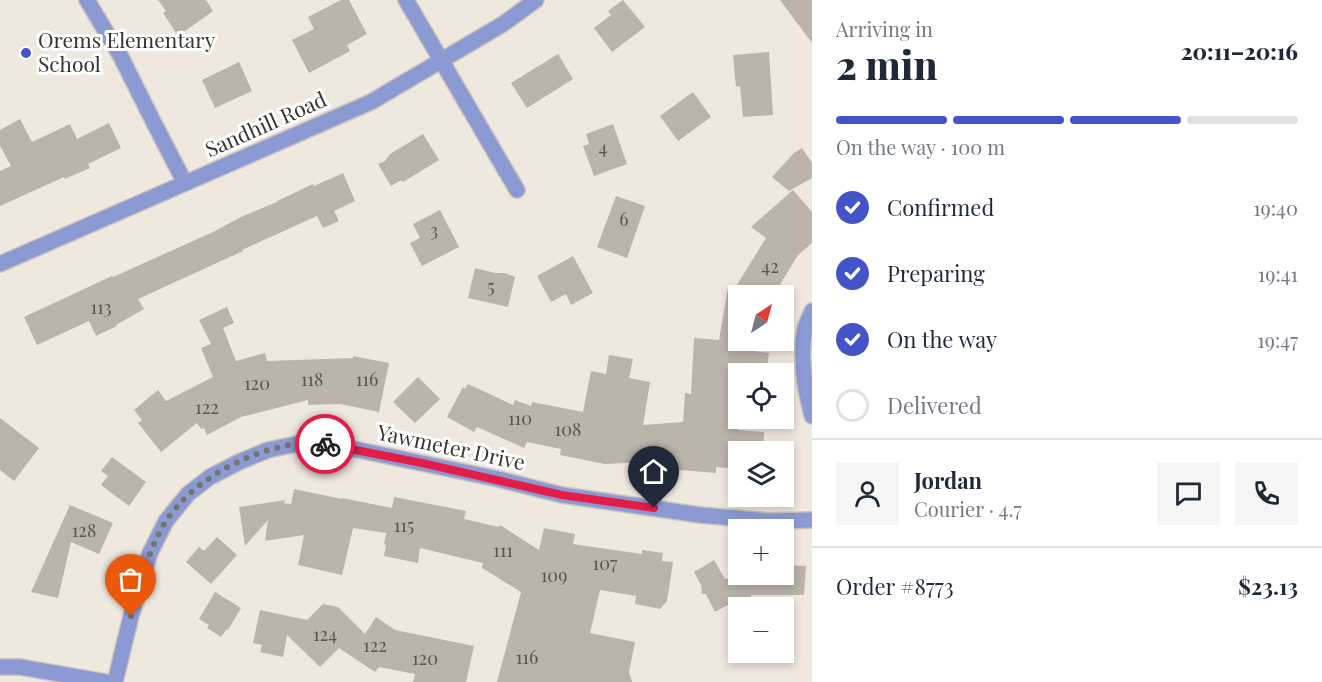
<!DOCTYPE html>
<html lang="en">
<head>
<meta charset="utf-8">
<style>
  :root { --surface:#fff; --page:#f6f6f7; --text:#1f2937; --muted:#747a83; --line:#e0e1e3; --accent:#4454c8 }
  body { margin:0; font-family:"Playfair Display",serif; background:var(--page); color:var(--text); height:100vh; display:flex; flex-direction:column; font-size:22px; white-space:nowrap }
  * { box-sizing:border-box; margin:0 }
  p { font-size:20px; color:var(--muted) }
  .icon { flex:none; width:33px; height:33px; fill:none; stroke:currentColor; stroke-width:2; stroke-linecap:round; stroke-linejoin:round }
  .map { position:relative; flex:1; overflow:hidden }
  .side { display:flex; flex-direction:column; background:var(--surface); width:510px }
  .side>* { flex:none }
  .needle { width:39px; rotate:36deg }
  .controls { position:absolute; left:728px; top:285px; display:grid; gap:12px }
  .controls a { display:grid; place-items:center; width:66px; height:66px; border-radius:0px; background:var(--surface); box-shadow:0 3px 9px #0003; font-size:30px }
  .pin { position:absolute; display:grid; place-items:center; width:51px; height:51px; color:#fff; margin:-62px -26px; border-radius:50% 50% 50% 0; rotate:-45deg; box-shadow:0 0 6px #0007 }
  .pin .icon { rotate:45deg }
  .courier { position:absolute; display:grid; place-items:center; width:60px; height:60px; margin:-30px; border:4px solid #e11d48; border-radius:50%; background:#fff; color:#222; box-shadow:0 2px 8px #0007 }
  .head em { font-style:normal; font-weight:800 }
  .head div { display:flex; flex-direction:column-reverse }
  .head { display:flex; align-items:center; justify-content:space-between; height:102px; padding:0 24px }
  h1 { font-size:39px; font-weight:800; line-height:45px }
  .bar { display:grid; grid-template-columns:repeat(4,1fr); gap:9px 6px; align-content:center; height:72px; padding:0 24px }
  .bar i { height:8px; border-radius:4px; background:var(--line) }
  .bar .active { background:var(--accent) }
  .bar p { grid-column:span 4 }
  .line { display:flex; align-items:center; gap:15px; padding:0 24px; border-top:2px solid var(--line) }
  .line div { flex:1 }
  .round { display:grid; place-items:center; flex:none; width:63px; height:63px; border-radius:0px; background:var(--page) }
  ol { padding:0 24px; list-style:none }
  li { display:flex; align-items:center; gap:18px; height:66px }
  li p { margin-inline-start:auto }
  li .icon { padding:6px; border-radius:50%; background:var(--accent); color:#fff; stroke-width:4 }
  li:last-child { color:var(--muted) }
  li i { width:33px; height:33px; border:3px solid var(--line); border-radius:50% }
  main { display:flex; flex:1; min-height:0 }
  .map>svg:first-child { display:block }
</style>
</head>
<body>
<main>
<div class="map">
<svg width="812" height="682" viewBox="0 0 812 682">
  <rect width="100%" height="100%" fill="#efe8df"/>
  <!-- building -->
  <g fill="#bab4ab">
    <polygon points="158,0 206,0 213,11 178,36 163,13 166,11"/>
    <polygon points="341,0 349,0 367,34 347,45 350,51 309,73 292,40 314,29 308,17"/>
    <polygon points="623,0 645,27 612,52 594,28 611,15 608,11"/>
    <polygon points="780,0 812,0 812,43"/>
    <polygon points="769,52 773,115 743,117 740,86 736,87 733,55"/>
    <polygon points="558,54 573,79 527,108 511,83"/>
    <polygon points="239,62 252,91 215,108 202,80"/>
    <polygon points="693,92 711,117 678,141 660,116"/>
    <polygon points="20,119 32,142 70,124 77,139 109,123 121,148 88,164 90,168 65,179 64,177 0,206 0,171 11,166 0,146 0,130"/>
    <polygon points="613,124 627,164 594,176 583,146 589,144 586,134"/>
    <polygon points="423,134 439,160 403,182 401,180 391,186 378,164 385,161 390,154"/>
    <polygon points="802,148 812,163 812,178 789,191 772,177 794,153"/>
    <polygon points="343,173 355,201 334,211 339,221 323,228 317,216 242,250 243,251 138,299 144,309 116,325 117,326 96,336 89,321 37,345 24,317 112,276 113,277 213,232 241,217 277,202 277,201 313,184 314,186"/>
    <polygon points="793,190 812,212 812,243 798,255 773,296 738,296 738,349 769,353 766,374 738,374 738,430 764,432 763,452 731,452 729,468 716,467 716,473 681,470 651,472 651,466 649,466 648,462 605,464 560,455 561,449 527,442 524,448 477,427 474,432 447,417 463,387 465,389 468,384 513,405 515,400 531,406 532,402 583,412 591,371 606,374 609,355 633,359 629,378 650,382 643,425 683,422 685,393 691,394 694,338 719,340 728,288 735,288 766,238 751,227"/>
    <polygon points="616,196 645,206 627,258 597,247"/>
    <polygon points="440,210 459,247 422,266 410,243 420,238 413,224"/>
    <polygon points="573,256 593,293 571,305 566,294 551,302 537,276"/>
    <polygon points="475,268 495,273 505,273 515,277 508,307 468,298"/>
    <polygon points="227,307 234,323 223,328 236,361 265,353 267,361 353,358 353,356 389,363 379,412 340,404 308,405 308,400 241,417 207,435 204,428 201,429 197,423 161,452 138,423 142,420 134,410 158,390 166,401 213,377 201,348 211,344 199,320"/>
    <polygon points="418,377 440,399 415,423 393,402"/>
    <polygon points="0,418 39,448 14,481 0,470"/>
    <polygon points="112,457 146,482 129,506 101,485 108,476 101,471"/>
    <polygon points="294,489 342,499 342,498 392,508 394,497 466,511 464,519 499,527 500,525 539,550 544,528 575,534 573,544 642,554 642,550 663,553 662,561 673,562 667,601 660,609 635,604 636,596 600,590 590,633 635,642 629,672 632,682 497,682 521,592 482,568 483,563 420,548 418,563 384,556 386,545 384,544 386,533 353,528 342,575 298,565 304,535 265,541 268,520 245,546 239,507 286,500 283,503 291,504"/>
    <polygon points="70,505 113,523 99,554 71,542 58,598 31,592"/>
    <polygon points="217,537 237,555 211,584 186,562 199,547 204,551"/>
    <polygon points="714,560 725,579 755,577 755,574 783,574 783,565 806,566 804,595 751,595 751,599 737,600 715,612 706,594 702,594 701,585 694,572"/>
    <polygon points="215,592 241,608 228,630 227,629 221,637 207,628 209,625 199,619"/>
    <polygon points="323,604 338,607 365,634 376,617 395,630 474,646 466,682 413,682 415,674 379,667 375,672 339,648 320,667 287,635 283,657 260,652 262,645 253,643 260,610 307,620"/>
  </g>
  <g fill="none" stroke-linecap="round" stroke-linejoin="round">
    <defs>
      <g id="minor">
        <polyline points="87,0 121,57 154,123 185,183"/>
        <polyline points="406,0 517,190"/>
        <polyline points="0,264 371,102 503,24 536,0"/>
        <path d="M 812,311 C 810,317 806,323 805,329 C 799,357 805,389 812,416"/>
        <polyline points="0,667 20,667 106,682"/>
        <polyline points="115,682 131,616 150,553 166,521 188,494 210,477 239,462 268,450 301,443 330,444 498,479 562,495 700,515 768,521 812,520"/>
      </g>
    </defs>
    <!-- minor casing -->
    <use href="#minor" stroke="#cac4bc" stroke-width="18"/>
    <!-- minor -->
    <use href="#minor" stroke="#8b9ad3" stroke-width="15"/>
  </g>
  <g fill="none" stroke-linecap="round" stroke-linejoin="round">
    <!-- done -->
    <path stroke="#77736e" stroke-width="6" stroke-dasharray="0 10.8" d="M 131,616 C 140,584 148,550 166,521 C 192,482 239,456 284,446 C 290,445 296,443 302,443 C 310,442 318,444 325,444"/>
    <!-- route -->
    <polyline stroke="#e11d48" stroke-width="8" points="325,444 422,463 562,495 654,508"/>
  </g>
  <!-- markers -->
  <circle fill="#4454c8" stroke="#fff" stroke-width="2" cx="26" cy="53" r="6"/>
  <g text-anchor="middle" stroke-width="6" stroke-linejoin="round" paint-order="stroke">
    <!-- number labels -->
    <g font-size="18" fill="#585450">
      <text x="603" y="154">4</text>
      <text x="624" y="226">6</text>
      <text x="434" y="237">3</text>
      <text x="770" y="273">42</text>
      <text x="491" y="293">5</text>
      <text x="101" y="314">113</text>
      <text x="312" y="386">118</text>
      <text x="367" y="386">116</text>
      <text x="257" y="390">120</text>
      <text x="207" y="414">122</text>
      <text x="520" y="425">110</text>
      <text x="568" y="436">108</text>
      <text x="404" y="532">115</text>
      <text x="84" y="537">128</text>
      <text x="503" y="557">111</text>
      <text x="605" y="570">107</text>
      <text x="554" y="582">109</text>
      <text x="325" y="641">124</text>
      <text x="375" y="652">122</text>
      <text x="527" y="664">116</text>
      <text x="425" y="665">120</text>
    </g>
    <!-- poi labels -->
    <g font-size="21" fill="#373431" stroke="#fff" text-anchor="start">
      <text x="38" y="48">Orems Elementary<tspan x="38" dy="24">School</tspan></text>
    </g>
    <!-- street labels -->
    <g font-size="21" fill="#373431" stroke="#fff">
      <text transform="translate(266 125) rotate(-24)" y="7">Sandhill Road</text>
      <text transform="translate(451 448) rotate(12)" y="7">Yawmeter Drive</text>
    </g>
  </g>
</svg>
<div class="controls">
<a><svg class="needle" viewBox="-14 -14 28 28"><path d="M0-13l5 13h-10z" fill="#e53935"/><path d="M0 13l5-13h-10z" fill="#747a83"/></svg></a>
<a><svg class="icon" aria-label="locate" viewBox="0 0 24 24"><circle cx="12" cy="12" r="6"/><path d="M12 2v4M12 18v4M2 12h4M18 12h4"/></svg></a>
<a><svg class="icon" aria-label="layers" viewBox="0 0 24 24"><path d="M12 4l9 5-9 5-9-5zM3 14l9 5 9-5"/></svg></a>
<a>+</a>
<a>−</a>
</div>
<div class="pin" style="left:131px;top:616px;background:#ea580c"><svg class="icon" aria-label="bag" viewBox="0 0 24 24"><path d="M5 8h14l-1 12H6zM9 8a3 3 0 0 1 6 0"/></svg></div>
<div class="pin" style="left:654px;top:508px;background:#1f2937"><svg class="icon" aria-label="home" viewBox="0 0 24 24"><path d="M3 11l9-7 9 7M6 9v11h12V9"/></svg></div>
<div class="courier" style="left:325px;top:444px"><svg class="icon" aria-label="bike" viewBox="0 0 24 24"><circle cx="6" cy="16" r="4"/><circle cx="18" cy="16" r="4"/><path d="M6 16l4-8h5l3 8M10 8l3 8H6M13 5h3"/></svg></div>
</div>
<section class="side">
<div class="head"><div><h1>2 min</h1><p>Arriving in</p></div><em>20:11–20:16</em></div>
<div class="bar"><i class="active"></i><i class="active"></i><i class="active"></i><i></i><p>On the way · 100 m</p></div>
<ol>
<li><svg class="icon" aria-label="check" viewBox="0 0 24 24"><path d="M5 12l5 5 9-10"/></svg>Confirmed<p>19:40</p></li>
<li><svg class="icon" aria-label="check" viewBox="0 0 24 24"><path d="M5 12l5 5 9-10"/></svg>Preparing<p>19:41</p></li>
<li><svg class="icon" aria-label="check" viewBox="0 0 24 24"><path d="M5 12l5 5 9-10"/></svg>On the way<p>19:47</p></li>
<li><i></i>Delivered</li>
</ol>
<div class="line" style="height:108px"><a class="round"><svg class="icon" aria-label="person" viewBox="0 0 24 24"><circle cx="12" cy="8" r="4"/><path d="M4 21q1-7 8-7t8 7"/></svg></a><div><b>Jordan</b><p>Courier · 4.7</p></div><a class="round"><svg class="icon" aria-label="chat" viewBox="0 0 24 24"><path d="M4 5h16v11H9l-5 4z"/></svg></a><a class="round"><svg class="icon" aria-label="phone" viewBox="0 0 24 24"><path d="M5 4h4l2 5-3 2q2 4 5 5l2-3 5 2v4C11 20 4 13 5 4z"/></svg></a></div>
<div class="line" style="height:78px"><div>Order #8773</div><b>$23.13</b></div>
</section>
</main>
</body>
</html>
